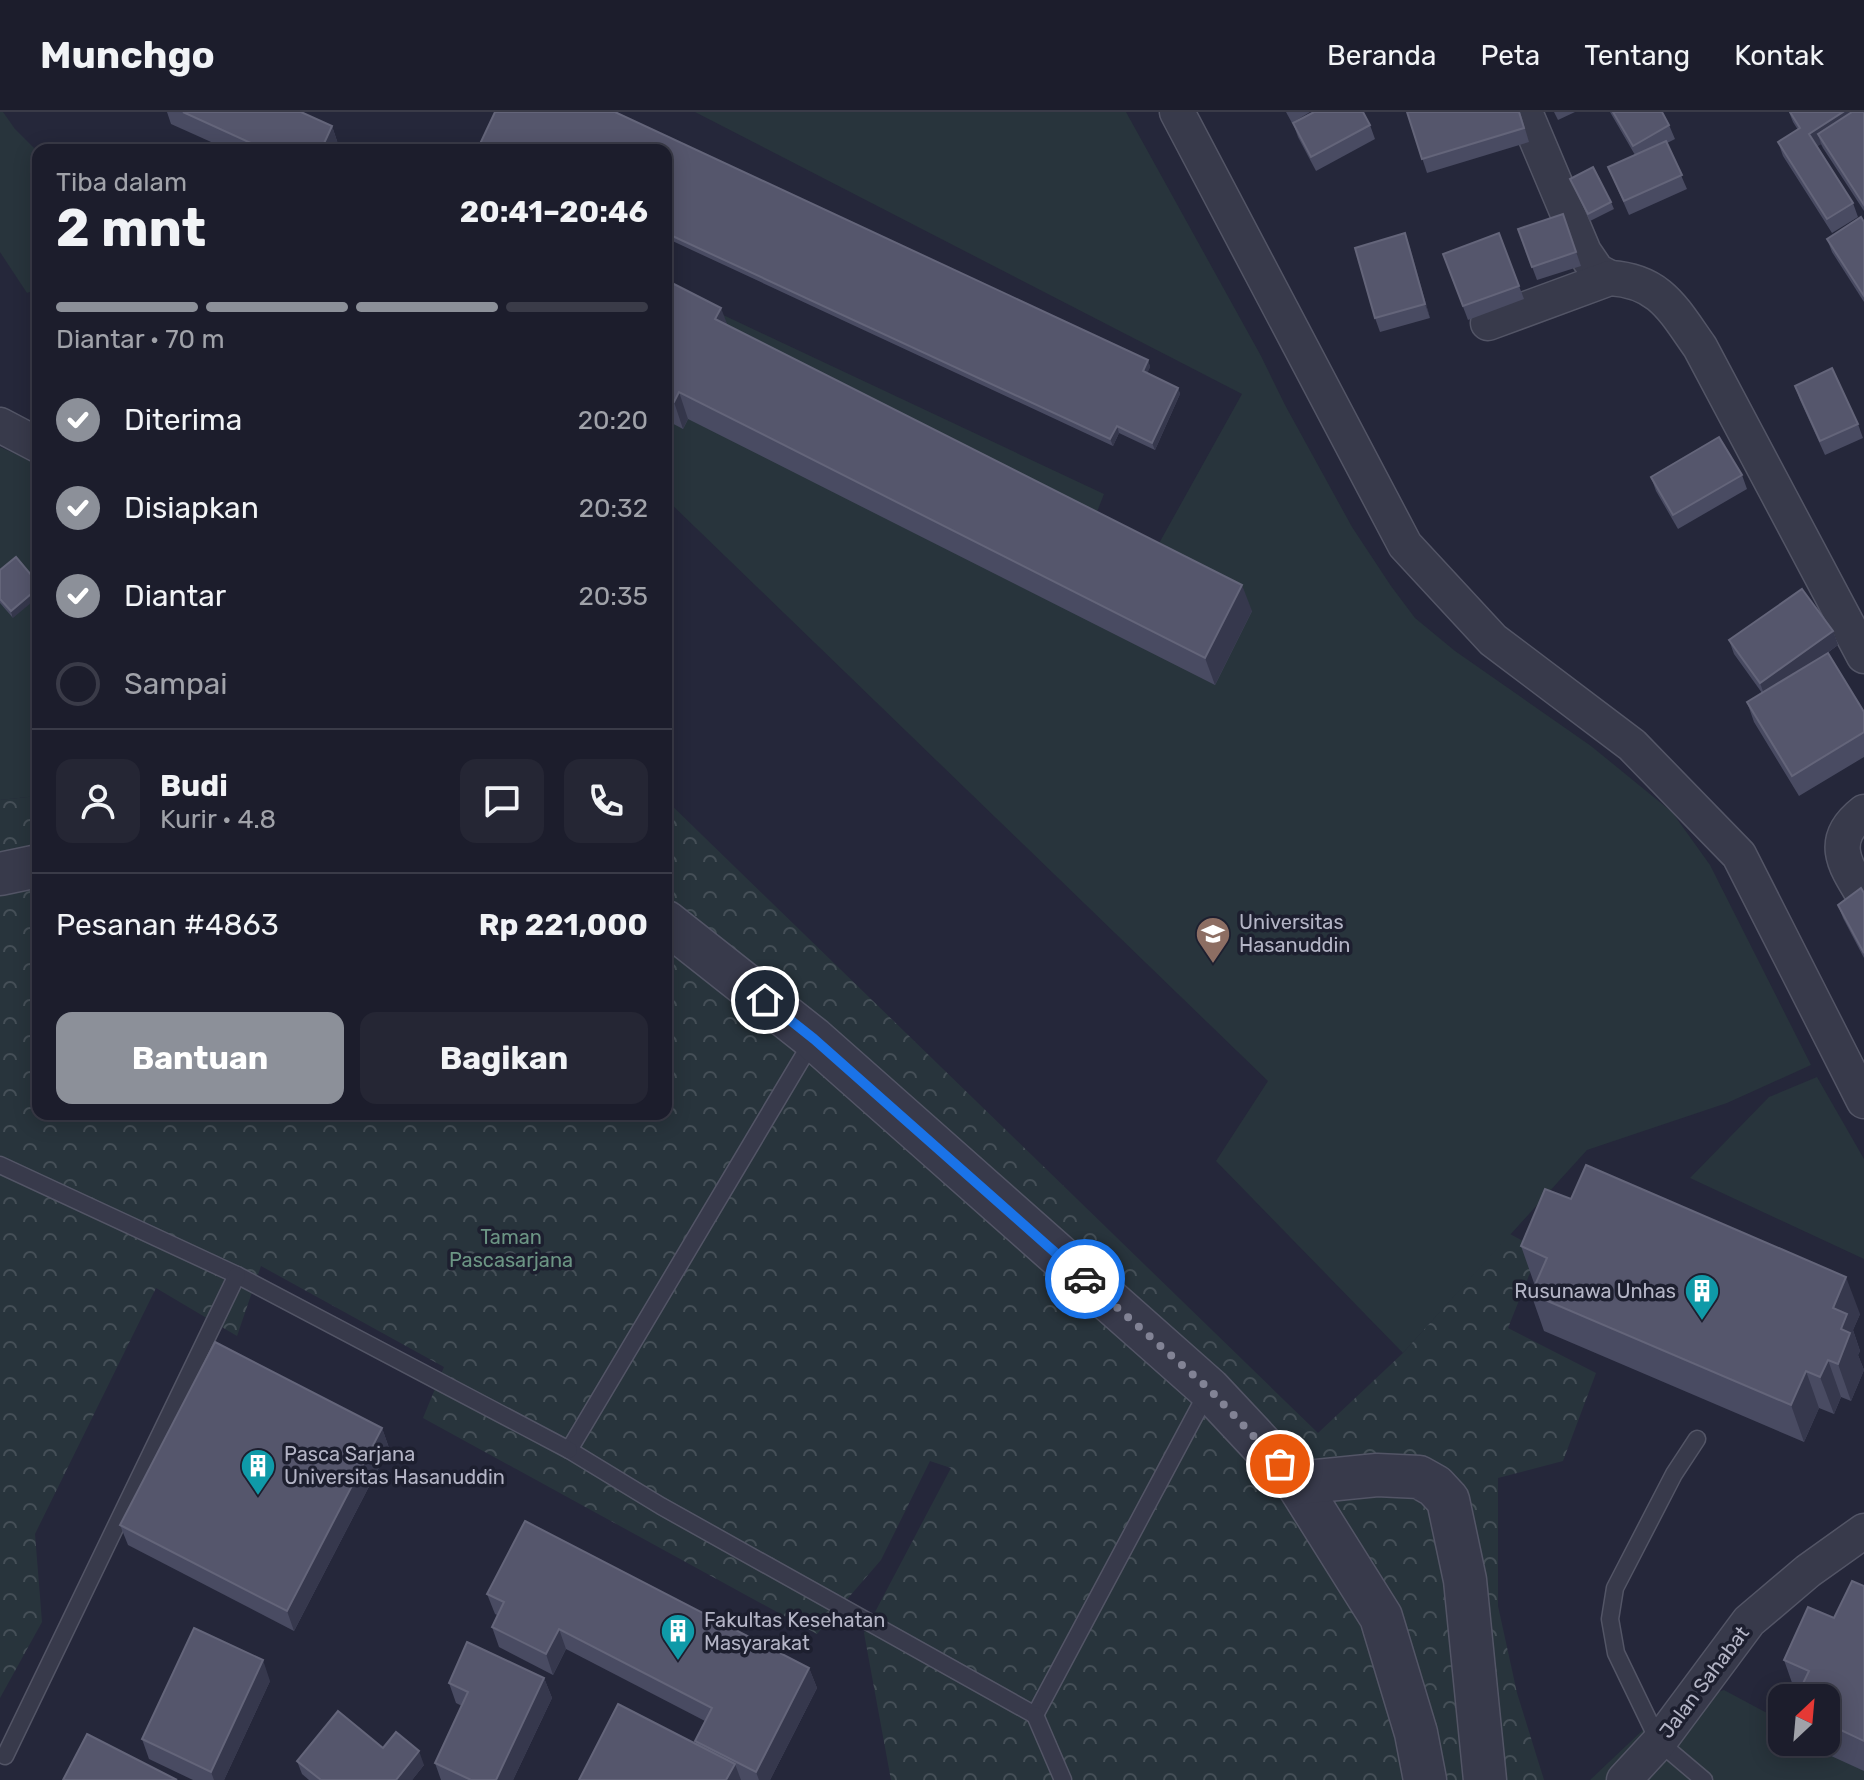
<!DOCTYPE html>
<html lang="id">
<head>
<meta charset="utf-8">
<style>
  :root { --surface:#1c1d2c; --page:#252634; --text:#f1f3f6; --muted:#a0a2a9; --line:#3a3b48; --accent:#8c9099 }
  body { margin:0; font-family:Rubik,sans-serif; background:var(--page); color:var(--text); height:100vh; display:flex; flex-direction:column; font-size:30px; white-space:nowrap }
  * { box-sizing:border-box; margin:0 }
  p { font-size:26px; color:var(--muted) }
  .icon { flex:none; width:44px; height:44px; fill:none; stroke:currentColor; stroke-width:2; stroke-linecap:round; stroke-linejoin:round }
  .map { position:relative; flex:1; overflow:hidden }
  .panel { position:absolute; left:32px; top:32px; width:640px; height:976px; display:flex; flex-direction:column; background:var(--surface); border-radius:16px; box-shadow:0 4px 20px #0003,0 0 0 2px var(--line) }
  .panel>* { flex:none }
  .needle { width:52px; rotate:26deg }
  .fabs { position:absolute; left:1768px; top:1572px; display:grid; gap:16px }
  .fabs a { display:grid; place-items:center; width:72px; height:72px; border-radius:16px; background:var(--surface); box-shadow:0 4px 20px #0003,0 0 0 2px var(--line); font-size:40px }
  .pin { position:absolute; display:grid; place-items:center; width:68px; height:68px; color:#fff; margin:-34px; border:4px solid #fff; border-radius:50%; box-shadow:0 2px 8px #0007 }
  .courier { position:absolute; display:grid; place-items:center; width:80px; height:80px; margin:-40px; border:6px solid #1a73e8; border-radius:50%; background:#fff; color:#222; box-shadow:0 2px 10px #0007 }
  .summary em { font-style:normal; font-weight:700 }
  .summary div { display:flex; flex-direction:column-reverse }
  .summary { display:flex; align-items:center; justify-content:space-between; height:136px; padding:0 24px }
  h1 { font-size:52px; font-weight:700; line-height:60px }
  .bar { display:grid; grid-template-columns:repeat(4,1fr); gap:12px 8px; align-content:center; height:96px; padding:0 24px }
  .bar i { height:10px; border-radius:6px; background:var(--line) }
  .bar .on { background:var(--accent) }
  .bar p { grid-column:span 4 }
  .line { display:flex; align-items:center; gap:20px; padding:0 24px; border-top:2px solid var(--line) }
  .line div { flex:1 }
  .round { display:grid; place-items:center; flex:none; width:84px; height:84px; border-radius:16px; background:var(--page) }
  ol { padding:0 24px; list-style:none }
  li { display:flex; align-items:center; gap:24px; height:88px }
  li p { margin-inline-start:auto }
  li .icon { padding:8px; border-radius:50%; background:var(--accent); color:#fff; stroke-width:4 }
  li:last-child { color:var(--muted) }
  li i { width:44px; height:44px; border:4px solid var(--line); border-radius:50% }
  .action { display:flex; gap:16px; margin-top:auto; padding:16px 24px }
  .action a { flex:1; height:92px; border-radius:16px; background:var(--accent); color:#fff; font-size:32px; font-weight:700; line-height:92px; text-align:center }
  .action a+a { background:var(--page); color:var(--text) }
  header { display:flex; align-items:center; gap:48px; box-sizing:border-box; height:112px; padding:0 40px; background:var(--surface); border-bottom:2px solid var(--line) }
  header strong { font-size:38px }
  nav { display:flex; gap:44px; margin-inline-start:auto; font-size:28px }
  .map>svg:first-child { display:block }
</style>
</head>
<body>
<header>
<strong>Munchgo</strong>
<nav><a>Beranda</a><a>Peta</a><a>Tentang</a><a>Kontak</a></nav>
</header>
<div class="map">
<svg width="1864" height="1668" viewBox="0 0 1864 1668">
  <defs>
    <pattern id="forest-crowns" width="20" height="18" patternUnits="userSpaceOnUse" patternTransform="scale(2)"><rect width="20" height="18" fill="#28343c"/><path d="M2 6a3 3 0 1 1 6 0M12 15a3 3 0 1 1 6 0" fill="none" stroke="#454f57"/></pattern>
  </defs>
  <rect width="100%" height="100%" fill="#25273a"/>
  <!-- grass -->
  <g fill="#28343c">
    <polygon points="0,0 3,0 15,17 38,40 38,177 27,181 0,140"/>
    <polygon points="695,0 1126,0 1261,244 1285,293 1352,415 1391,474 1415,506 1455,539 1591,634 1672,700 1710,753 1811,953 1727,991 1587,1038 1403,1241 1216,1049 1268,969 666,387 666,287 719,201 1104,382 1090,418 1152,444 1242,282"/>
    <polygon points="0,335 38,352 38,684 0,688"/>
    <polygon points="1817,965 1864,1047 1864,1147 1690,1066 1769,985"/>
    <polygon points="1724,1578 1782,1609 1782,1630 1822,1630 1864,1652 1864,1668 1590,1668 1664,1598"/>
  </g>
  <!-- forest -->
  <polygon fill="url(#forest-crowns)" points="38,684 38,1002 666,1002 666,688 1318,1321 1403,1241 1510,1122 1539,1138 1508,1216 1596,1261 1563,1349 1498,1366 1498,1494 1517,1581 1544,1668 891,1668 864,1521 951,1356 930,1349 881,1448 817,1522 423,1306 444,1255 261,1154 237,1224 156,1176 35,1422 42,1510 0,1586 0,688"/>
  <g fill="none" stroke-linecap="round" stroke-linejoin="round">
    <defs>
      <g id="service">
        <polyline points="813,928 569,1338 661,1394 1035,1603 1208,1279"/>
        <polyline points="0,1053 237,1163 569,1338"/>
        <polyline points="1697,1327 1674,1362 1615,1476 1610,1507 1616,1541 1659,1630 1704,1668"/>
        <polyline points="1035,1603 1063,1668"/>
        <polyline points="5,1644 237,1163"/>
      </g>
      <g id="minor">
        <polyline points="1177,0 1405,433 1493,528 1632,633 1739,743 1864,989"/>
        <polyline points="1525,0 1584,140 1597,159 1610,166"/>
        <path d="M 1488,211 L 1610,166 C 1660,169 1673,197 1700,235 L 1864,544"/>
        <polyline points="0,313 38,333"/>
        <path d="M 1864,700 C 1828,728 1844,752 1864,784"/>
        <polyline points="1624,1668 1659,1630 1749,1509 1808,1459 1864,1419"/>
      </g>
      <g id="tertiary">
        <polyline points="0,762 38,754"/>
        <polyline points="666,810 814,927 919,1020 1209,1277 1297,1371 1381,1505 1416,1621 1425,1668"/>
        <polyline points="1297,1371 1377,1363 1419,1365 1435,1374 1448,1388 1465,1468 1485,1668"/>
      </g>
    </defs>
    <!-- service casing -->
    <use href="#service" stroke="#535566" stroke-width="19"/>
    <!-- minor casing -->
    <use href="#minor" stroke="#535566" stroke-width="37"/>
    <!-- tertiary casing -->
    <use href="#tertiary" stroke="#535566" stroke-width="45"/>
    <!-- service -->
    <use href="#service" stroke="#383a4b" stroke-width="16"/>
    <!-- minor -->
    <use href="#minor" stroke="#383a4b" stroke-width="34"/>
    <!-- tertiary -->
    <use href="#tertiary" stroke="#383a4b" stroke-width="42"/>
  </g>
  <!-- wall -->
  <g fill="#494b62">
    <polygon points="167,0 301,0 332,14 339,35 338,38 229,38 171,12"/>
    <polygon points="495,0 615,0 1148,248 1150,255 1147,261 1178,276 1180,282 1155,338 1119,321 1113,334 666,126 666,38 481,38 479,34"/>
    <polygon points="1286,0 1310,0 1292,11"/>
    <polygon points="1407,0 1520,0 1529,30 1427,61"/>
    <polygon points="1554,0 1575,0 1558,8"/>
    <polygon points="1610,0 1662,0 1669,13 1675,27 1667,31 1687,77 1629,103 1608,55 1635,43"/>
    <polygon points="1789,0 1864,0 1864,99 1823,36 1821,32 1817,34 1853,91 1858,105 1832,121 1783,44 1778,30 1798,18 1793,10"/>
    <polygon points="1293,11 1370,13 1375,27 1316,59 1298,25"/>
    <polygon points="1570,67 1611,90 1614,97 1590,109"/>
    <polygon points="1563,102 1581,154 1537,168 1518,117"/>
    <polygon points="1864,110 1864,190 1832,140 1827,127"/>
    <polygon points="1405,121 1430,206 1380,220 1375,206"/>
    <polygon points="1499,121 1524,187 1468,208 1443,142"/>
    <polygon points="666,168 728,213 1252,499 1215,573 688,307 683,317 666,308"/>
    <polygon points="1795,274 1858,312 1863,326 1825,343 1800,288"/>
    <polygon points="1742,363 1747,377 1678,417 1656,379 1651,365"/>
    <polygon points="0,458 13,506 0,491"/>
    <polygon points="1833,519 1838,533 1826,542 1864,600 1864,645 1799,684 1754,610 1747,590 1762,581 1734,542 1729,528"/>
    <polygon points="1864,781 1864,846 1843,806 1838,793"/>
    <polygon points="1521,1134 1860,1202 1853,1218 1860,1239 1858,1243 1864,1258 1851,1289 1841,1285 1834,1302 1819,1296 1804,1330 1544,1219 1531,1182 1535,1172 1534,1171"/>
    <polygon points="382,1316 389,1336 294,1519 128,1433 120,1413"/>
    <polygon points="1864,1474 1864,1659 1805,1632 1805,1630 1826,1630 1826,1586 1797,1585 1784,1548 1834,1506"/>
    <polygon points="487,1482 809,1556 817,1576 770,1668 579,1668 696,1632 695,1629 705,1609 566,1537 553,1563 499,1535 492,1515 497,1503 495,1502"/>
    <polygon points="544,1566 552,1586 513,1668 441,1668 435,1651 462,1594 456,1591 449,1571"/>
    <polygon points="270,1569 224,1668 193,1668 149,1647 142,1627"/>
    <polygon points="383,1636 424,1653 412,1668 309,1668 302,1662 297,1649"/>
  </g>
  <!-- shaded-wall -->
  <g fill="#36384d">
    <polygon points="1843,0 1864,0 1818,22 1821,32 1814,36 1809,22"/>
    <polygon points="332,14 339,35 338,38 321,38"/>
    <polygon points="1405,121 1410,135 1430,206 1425,192"/>
    <polygon points="721,196 731,222 715,207"/>
    <polygon points="1148,248 1150,255 1145,266 1143,259"/>
    <polygon points="1178,276 1180,282 1155,338 1152,331"/>
    <polygon points="679,280 688,307 683,317 674,290"/>
    <polygon points="1117,314 1119,321 1113,334 1110,327"/>
    <polygon points="1242,473 1252,499 1215,573 1205,546"/>
    <polygon points="38,476 38,485 13,506 11,499"/>
    <polygon points="1833,519 1838,533 1765,585 1760,571"/>
    <polygon points="1846,1165 1860,1202 1853,1218 1860,1239 1858,1243 1864,1258 1851,1289 1838,1252 1833,1196"/>
    <polygon points="1828,1248 1841,1285 1834,1302 1820,1265"/>
    <polygon points="1806,1259 1819,1296 1804,1330 1791,1293"/>
    <polygon points="382,1316 389,1336 294,1519 287,1499"/>
    <polygon points="559,1517 566,1537 553,1563 546,1542"/>
    <polygon points="263,1548 270,1569 224,1668 214,1668 211,1660"/>
    <polygon points="809,1556 817,1576 770,1668 759,1668 756,1660"/>
    <polygon points="544,1566 552,1586 513,1668 496,1668"/>
    <polygon points="419,1639 424,1653 412,1668 396,1668"/>
    <polygon points="735,1652 741,1668 726,1668"/>
  </g>
  <!-- building -->
  <g fill="#55566c" stroke="#64657a" stroke-width="2">
    <polygon points="183,0 301,0 332,14 321,38 266,38"/>
    <polygon points="495,0 615,0 1148,248 1143,259 1178,276 1152,331 1117,314 1110,327 666,121 666,38 488,38 479,34"/>
    <polygon points="1314,0 1363,0 1370,13 1311,45 1293,11"/>
    <polygon points="1407,0 1519,0 1524,16 1422,47"/>
    <polygon points="1613,0 1662,0 1669,13 1633,34"/>
    <polygon points="1790,0 1843,0 1809,22 1853,91 1827,107 1778,30 1800,16"/>
    <polygon points="1852,0 1864,0 1864,93 1818,22"/>
    <polygon points="1666,29 1682,63 1624,89 1608,55"/>
    <polygon points="1593,55 1611,90 1588,102 1570,67"/>
    <polygon points="1563,102 1576,140 1532,155 1518,117"/>
    <polygon points="1861,105 1864,110 1864,184 1827,127"/>
    <polygon points="1405,121 1425,192 1375,206 1355,136"/>
    <polygon points="1499,121 1519,174 1463,194 1443,142"/>
    <polygon points="666,168 721,196 715,207 1242,473 1205,546 679,280 674,290 666,286"/>
    <polygon points="1832,256 1858,312 1820,329 1795,274"/>
    <polygon points="1719,325 1742,363 1673,403 1651,365"/>
    <polygon points="16,445 38,471 38,476 11,499 0,487 0,458"/>
    <polygon points="1802,477 1833,519 1760,571 1729,528"/>
    <polygon points="1828,541 1864,600 1864,620 1792,664 1747,590"/>
    <polygon points="1861,776 1864,781 1864,841 1838,793"/>
    <polygon points="1586,1053 1846,1165 1833,1196 1847,1202 1841,1217 1850,1221 1838,1252 1828,1248 1820,1265 1806,1259 1791,1293 1531,1182 1547,1146 1521,1134 1545,1077 1571,1087"/>
    <polygon points="215,1230 382,1316 287,1499 120,1413"/>
    <polygon points="525,1409 809,1556 756,1660 695,1629 712,1596 559,1517 546,1542 492,1515 504,1490 487,1482"/>
    <polygon points="1852,1469 1864,1474 1864,1629 1826,1611 1826,1586 1796,1586 1809,1559 1784,1548 1808,1495 1834,1506"/>
    <polygon points="194,1516 263,1548 211,1660 142,1627"/>
    <polygon points="467,1530 544,1566 496,1668 471,1668 435,1651 468,1580 449,1571"/>
    <polygon points="618,1592 735,1652 726,1668 579,1668"/>
    <polygon points="338,1599 383,1636 396,1620 419,1639 396,1668 321,1668 297,1649"/>
    <polygon points="87,1622 177,1668 63,1668"/>
  </g>
  <g fill="none" stroke-linecap="round" stroke-linejoin="round">
    <!-- done -->
    <polyline stroke="#828395" stroke-width="8" stroke-dasharray="0 14.4" points="1085,1167 1209,1277 1280,1352"/>
    <!-- route -->
    <polyline stroke="#1a73e8" stroke-width="10" points="765,888 814,927 1085,1167"/>
  </g>
  <!-- icons -->
  <defs>
    <symbol id="university-pin" viewBox="-11 -11 22 30"><path d="M0 17L-7.5 6A9.5 9.5 0 1 1 7.5 6Z" fill="#8d6e63" stroke="#1d1f2f"/><path d="M0-5L7-2L0 1L-7-2ZM-4 1L0 2.5L4 1V4Q0 6-4 4Z" fill="#fff"/></symbol>
    <symbol id="building-pin" viewBox="-11 -11 22 30"><path d="M0 17L-7.5 6A9.5 9.5 0 1 1 7.5 6Z" fill="#0f9aa8" stroke="#1d1f2f"/><path d="M-4-6H4V6H1V3H-1V6H-4ZM-2.5-4.3h1.7v1.8h-1.7ZM.8-4.3h1.7v1.8H.8ZM-2.5-1h1.7V.8h-1.7ZM.8-1h1.7V.8H.8Z" fill="#fff"/></symbol>
  </defs>
  <g fill-rule="evenodd">
    <use href="#university-pin" x="1193" y="802" width="40" height="54"/>
    <use href="#building-pin" x="1682" y="1159" width="40" height="54"/>
    <use href="#building-pin" x="238" y="1334" width="40" height="54"/>
    <use href="#building-pin" x="658" y="1499" width="40" height="54"/>
  </g>
  <g text-anchor="middle" stroke-width="7" stroke-linejoin="round" paint-order="stroke">
    <!-- poi labels -->
    <g font-size="20" fill="#b4b5c6" stroke="#1d1f2f" text-anchor="start">
      <text x="1239" y="817">Universitas<tspan x="1239" dy="23">Hasanuddin</tspan></text>
      <text x="1676" y="1186" text-anchor="end">Rusunawa Unhas</text>
      <text x="284" y="1349">Pasca Sarjana<tspan x="284" dy="23">Universitas Hasanuddin</tspan></text>
      <text x="704" y="1515">Fakultas Kesehatan<tspan x="704" dy="23">Masyarakat</tspan></text>
    </g>
    <!-- park labels -->
    <g font-size="20" fill="#6c9584" stroke="#1d1f2f">
      <text x="511" y="1132">Taman<tspan x="511" dy="23">Pascasarjana</tspan></text>
    </g>
    <!-- street labels -->
    <g font-size="20" fill="#b4b5c6" stroke="#1d1f2f">
      <text transform="translate(1704 1570) rotate(-53)" y="7">Jalan Sahabat</text>
    </g>
  </g>
</svg>
<div class="fabs">
<a><svg class="needle" viewBox="-14 -14 28 28"><path d="M0-13l5 13h-10z" fill="#e53935"/><path d="M0 13l5-13h-10z" fill="#a0a2a9"/></svg></a>
</div>
<div class="pin" style="left:1280px;top:1352px;background:#ea580c"><svg class="icon" aria-label="bag" viewBox="0 0 24 24"><path d="M5 8h14l-1 12H6zM9 8a3 3 0 0 1 6 0"/></svg></div>
<div class="pin" style="left:765px;top:888px;background:#1f2937"><svg class="icon" aria-label="home" viewBox="0 0 24 24"><path d="M3 11l9-7 9 7M6 9v11h12V9"/></svg></div>
<div class="courier" style="left:1085px;top:1167px"><svg class="icon" aria-label="car" viewBox="0 0 24 24"><path d="M5 17H2v-5l4-1 3-4h7l3 4 3 1v5h-3M9 17h6M6 11h13"/><circle cx="7" cy="17" r="2"/><circle cx="17" cy="17" r="2"/></svg></div>
<section class="panel">
<div class="summary"><div><h1>2 mnt</h1><p>Tiba dalam</p></div><em>20:41–20:46</em></div>
<div class="bar"><i class="on"></i><i class="on"></i><i class="on"></i><i></i><p>Diantar · 70 m</p></div>
<ol>
<li><svg class="icon" aria-label="check" viewBox="0 0 24 24"><path d="M5 12l5 5 9-10"/></svg>Diterima<p>20:20</p></li>
<li><svg class="icon" aria-label="check" viewBox="0 0 24 24"><path d="M5 12l5 5 9-10"/></svg>Disiapkan<p>20:32</p></li>
<li><svg class="icon" aria-label="check" viewBox="0 0 24 24"><path d="M5 12l5 5 9-10"/></svg>Diantar<p>20:35</p></li>
<li><i></i>Sampai</li>
</ol>
<div class="line" style="height:144px"><a class="round"><svg class="icon" aria-label="person" viewBox="0 0 24 24"><circle cx="12" cy="8" r="4"/><path d="M4 21q1-7 8-7t8 7"/></svg></a><div><b>Budi</b><p>Kurir · 4.8</p></div><a class="round"><svg class="icon" aria-label="chat" viewBox="0 0 24 24"><path d="M4 5h16v11H9l-5 4z"/></svg></a><a class="round"><svg class="icon" aria-label="phone" viewBox="0 0 24 24"><path d="M5 4h4l2 5-3 2q2 4 5 5l2-3 5 2v4C11 20 4 13 5 4z"/></svg></a></div>
<div class="line" style="height:104px"><div>Pesanan #4863</div><b>Rp 221,000</b></div>
<div class="action"><a>Bantuan</a><a>Bagikan</a></div>
</section>
</div>
</body>
</html>
